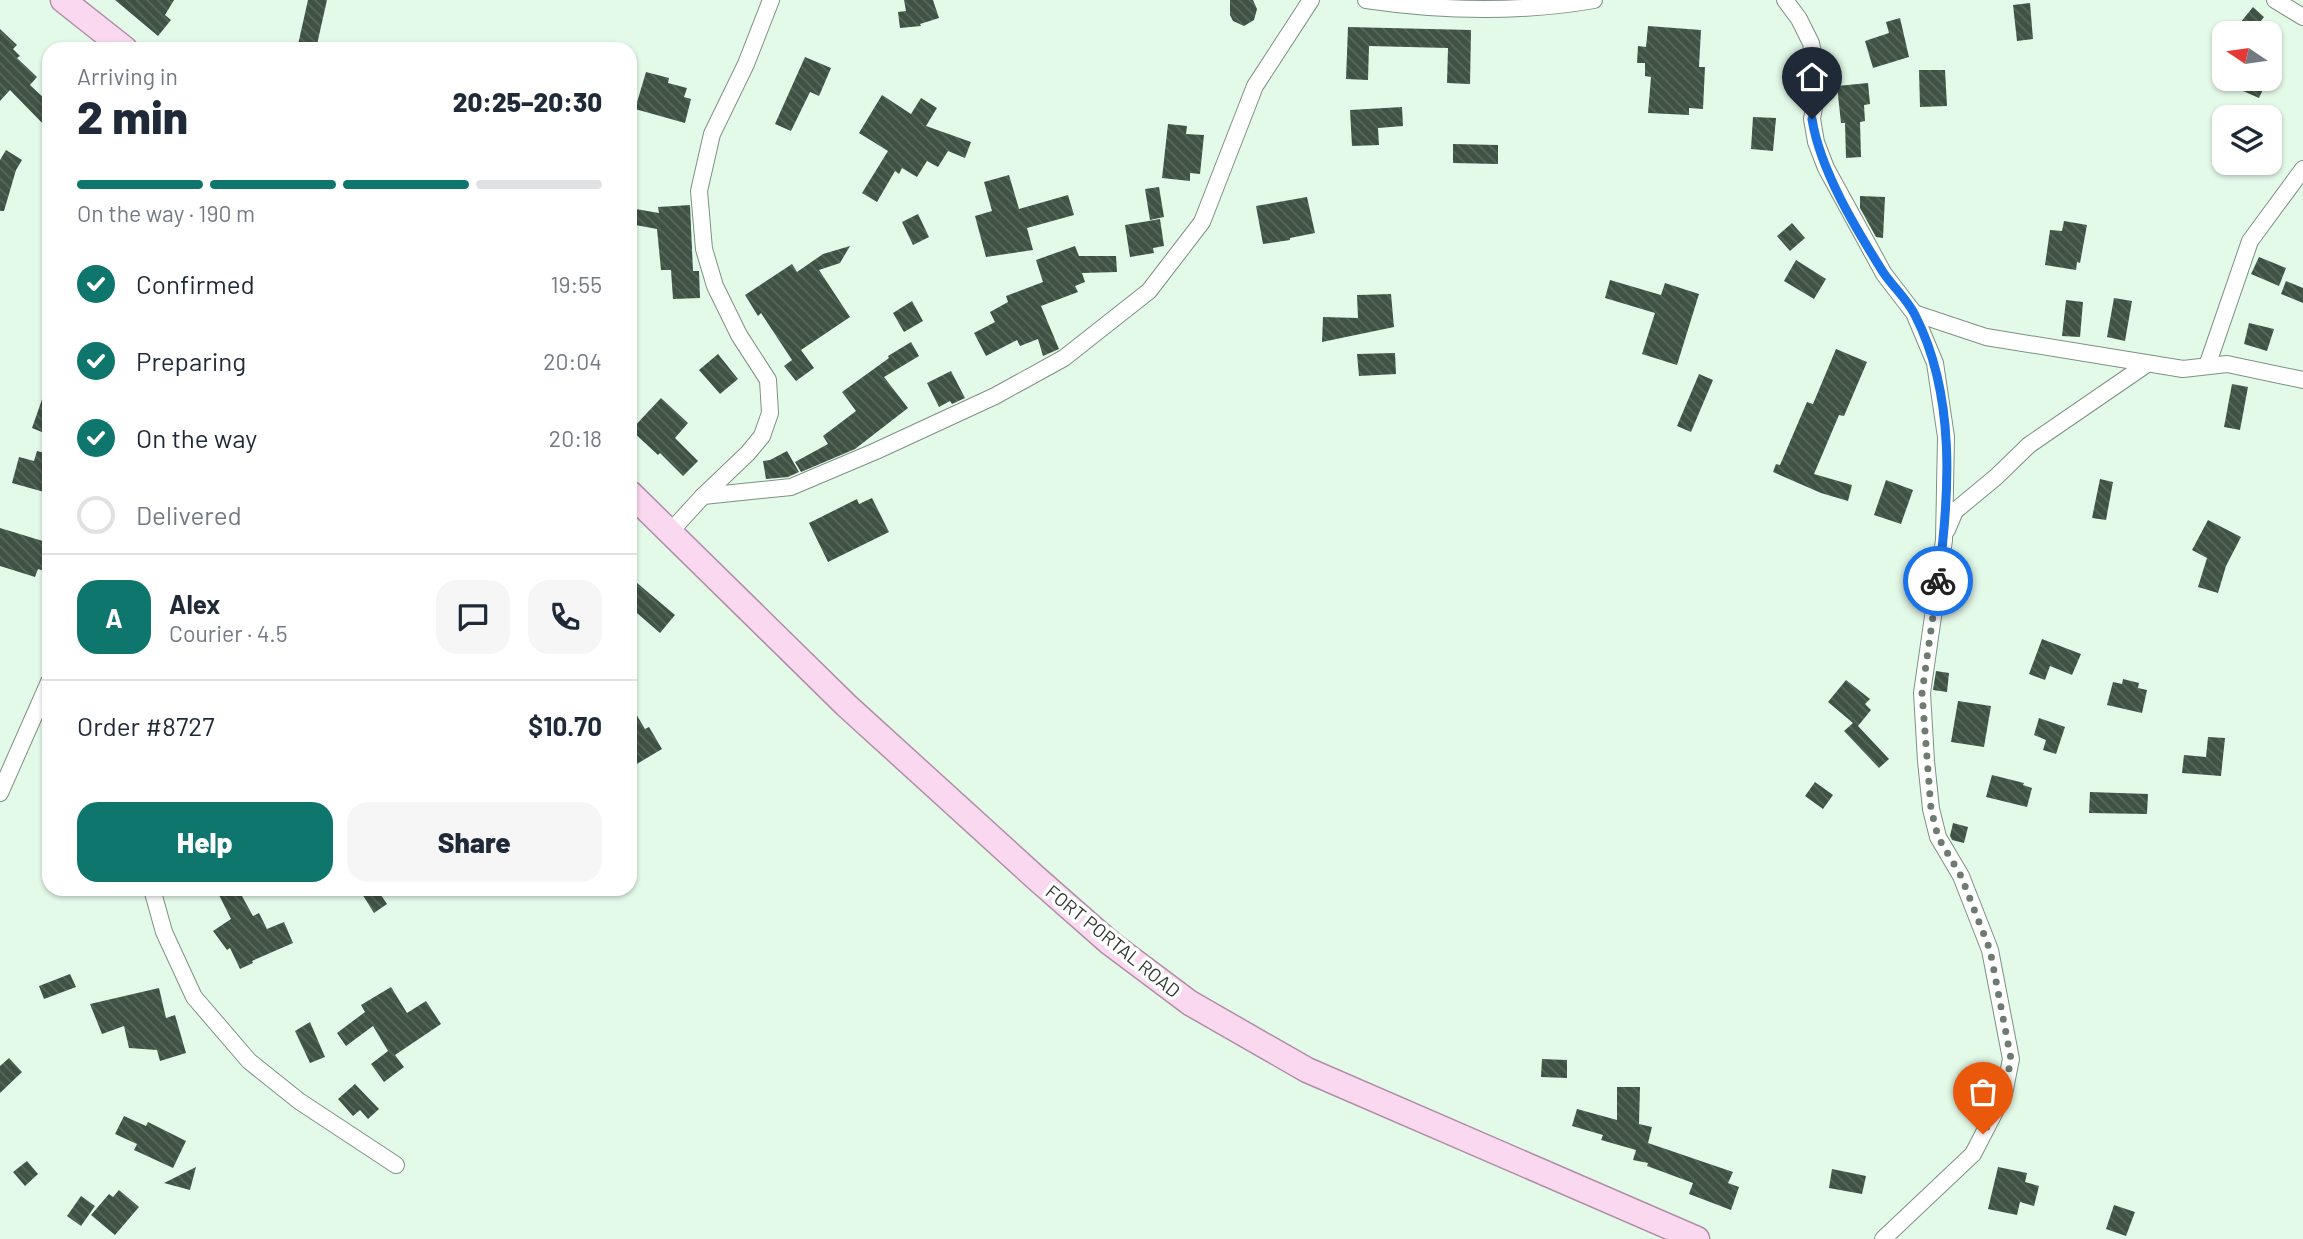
<!DOCTYPE html>
<html lang="en">
<head>
<meta charset="utf-8">
<style>
  :root { --surface:#fff; --page:#f6f6f7; --text:#1f2937; --muted:#747a83; --line:#e0e1e3; --accent:#0f766e }
  body { margin:0; font-family:Barlow,sans-serif; background:var(--page); color:var(--text); height:100vh; display:flex; flex-direction:column; font-size:26px; white-space:nowrap }
  * { box-sizing:border-box; margin:0 }
  p { font-size:23px; color:var(--muted) }
  .icon { flex:none; width:38px; height:38px; fill:none; stroke:currentColor; stroke-width:2; stroke-linecap:round; stroke-linejoin:round }
  .map { position:relative; flex:1; overflow:hidden }
  .side { position:absolute; left:42px; top:42px; width:595px; height:854px; display:flex; flex-direction:column; background:var(--surface); border-radius:21px; box-shadow:0 2px 5px #0004 }
  .side>* { flex:none }
  .needle { width:46px; rotate:283deg }
  .buttons { position:absolute; left:2212px; top:21px; display:grid; gap:14px }
  .buttons a { display:grid; place-items:center; width:70px; height:70px; border-radius:14px; background:var(--surface); box-shadow:0 2px 5px #0004; font-size:35px }
  .pin { position:absolute; display:grid; place-items:center; width:60px; height:60px; color:#fff; margin:-72px -30px; border-radius:50% 50% 50% 0; rotate:-45deg; box-shadow:0 0 7px #0007 }
  .pin .icon { rotate:45deg }
  .courier { position:absolute; display:grid; place-items:center; width:70px; height:70px; margin:-35px; border:5px solid #1a73e8; border-radius:50%; background:#fff; color:#222; box-shadow:0 2px 9px #0007 }
  .head em { font-style:normal; font-weight:800 }
  .head div { display:flex; flex-direction:column-reverse }
  .head { display:flex; align-items:center; justify-content:space-between; height:119px; padding:0 35px }
  h1 { font-size:46px; font-weight:800; line-height:52px }
  .bar { display:grid; grid-template-columns:repeat(4,1fr); gap:10px 7px; align-content:center; height:84px; padding:0 35px }
  .bar i { height:9px; border-radius:5px; background:var(--line) }
  .bar .on { background:var(--accent) }
  .bar p { grid-column:span 4 }
  .line { display:flex; align-items:center; gap:18px; padding:0 35px; border-top:2px solid var(--line) }
  .line div { flex:1 }
  .round { display:grid; place-items:center; flex:none; width:74px; height:74px; border-radius:21px; background:var(--page) }
  ol { padding:0 35px; list-style:none }
  li { display:flex; align-items:center; gap:21px; height:77px }
  li p { margin-inline-start:auto }
  li .icon { padding:7px; border-radius:50%; background:var(--accent); color:#fff; stroke-width:4 }
  li:last-child { color:var(--muted) }
  li i { width:38px; height:38px; border:4px solid var(--line); border-radius:50% }
  .button { display:flex; gap:14px; margin-top:auto; padding:14px 35px }
  .button a { flex:1; height:80px; border-radius:21px; background:var(--accent); color:#fff; font-size:28px; font-weight:800; line-height:80px; text-align:center }
  .button a+a { background:var(--page); color:var(--text) }
  .map>svg:first-child { display:block }
</style>
</head>
<body>
<div class="map">
<svg width="2303" height="1239" viewBox="0 0 2303 1239">
  <defs>
    <pattern id="building-back-hatch" width="6" height="6" patternUnits="userSpaceOnUse" patternTransform="scale(1.75)"><rect width="6" height="6" fill="#3f5244"/><path d="M-1 5l2 2M0 0l6 6M5-1l2 2" fill="none" stroke="#59695d"/></pattern>
  </defs>
  <rect width="100%" height="100%" fill="#e4fae9"/>
  <!-- building -->
  <g fill="url(#building-back-hatch)">
    <polygon points="115,0 174,0 165,15 171,20 158,36"/>
    <polygon points="308,0 327,0 316,49 297,49"/>
    <polygon points="904,0 933,0 939,18 920,24 921,26 900,28 898,12 906,11"/>
    <polygon points="1230,0 1253,0 1257,9 1254,20 1244,26 1233,21 1230,15"/>
    <polygon points="2030,3 2033,39 2017,41 2013,5"/>
    <polygon points="2253,7 2264,17 2260,22 2278,33 2244,33 2236,28"/>
    <polygon points="1900,18 1909,57 1873,68 1865,41 1889,33 1886,22"/>
    <polygon points="1648,26 1701,30 1699,67 1705,67 1703,109 1689,108 1689,115 1648,113 1651,77 1645,76 1645,63 1637,63 1638,46 1646,47"/>
    <polygon points="1348,27 1471,30 1470,84 1447,83 1448,48 1369,46 1368,80 1346,79"/>
    <polygon points="0,29 17,45 13,49 20,56 17,58 37,77 30,85 49,103 49,130 10,90 0,101"/>
    <polygon points="805,57 831,68 819,96 810,92 791,131 775,124"/>
    <polygon points="1919,70 1945,70 1947,106 1920,107"/>
    <polygon points="646,72 669,78 668,83 687,88 684,97 691,99 685,123 635,109"/>
    <polygon points="2249,79 2257,79 2266,83 2259,98 2243,91"/>
    <polygon points="1868,83 1870,104 1864,105 1865,121 1860,122 1861,157 1846,158 1845,123 1841,123 1837,86"/>
    <polygon points="882,95 911,114 921,98 937,108 926,126 971,142 965,158 948,151 938,167 927,161 917,177 902,168 899,174 895,171 877,202 862,193 888,151 859,133"/>
    <polygon points="1402,107 1403,126 1378,128 1379,145 1352,146 1350,110"/>
    <polygon points="1753,117 1776,118 1773,151 1751,149"/>
    <polygon points="1168,124 1187,126 1186,134 1204,135 1200,174 1190,173 1190,181 1162,178"/>
    <polygon points="1453,144 1498,145 1498,164 1453,163"/>
    <polygon points="6,150 22,160 16,170 4,211 0,211 0,160"/>
    <polygon points="1009,175 1019,209 1068,195 1074,215 1027,228 1033,250 986,257 975,216 992,211 984,182"/>
    <polygon points="1159,187 1164,217 1150,220 1145,189"/>
    <polygon points="1860,196 1885,197 1883,238 1876,237 1860,208"/>
    <polygon points="1307,197 1315,233 1290,238 1290,240 1263,244 1256,206"/>
    <polygon points="690,205 693,271 699,271 700,298 673,299 671,270 661,270 657,229 630,224 630,208 659,213 658,207"/>
    <polygon points="918,214 929,237 913,245 902,222"/>
    <polygon points="1160,219 1164,246 1153,248 1154,253 1130,257 1125,225"/>
    <polygon points="2064,221 2087,225 2080,263 2077,262 2076,270 2045,265 2050,230 2062,231"/>
    <polygon points="1792,223 1805,238 1790,251 1777,236"/>
    <polygon points="850,246 840,263 819,270 850,317 801,350 814,368 796,381 784,366 792,360 761,313 758,316 745,295 792,264 797,272 823,254"/>
    <polygon points="1075,246 1079,256 1116,256 1117,272 1082,273 1085,282 1075,286 1078,292 1041,306 1059,349 1043,356 1038,339 1020,346 1017,340 986,356 974,333 995,322 990,312 1008,302 1006,296 1043,282 1036,260"/>
    <polygon points="2259,257 2286,268 2279,286 2251,274"/>
    <polygon points="1796,260 1826,279 1814,299 1784,281"/>
    <polygon points="1610,280 1661,295 1665,283 1699,294 1677,365 1642,354 1655,313 1605,298"/>
    <polygon points="2286,281 2303,288 2303,303 2281,294"/>
    <polygon points="1391,294 1394,327 1322,342 1323,317 1358,318 1357,295"/>
    <polygon points="2114,298 2132,301 2125,341 2107,337"/>
    <polygon points="2066,300 2083,302 2080,337 2062,336"/>
    <polygon points="912,301 923,321 904,332 893,313"/>
    <polygon points="2249,323 2274,329 2267,351 2244,344"/>
    <polygon points="911,342 919,356 884,377 908,408 855,449 801,472 795,462 828,444 823,436 856,411 842,392 889,358 888,356"/>
    <polygon points="1836,349 1867,362 1844,416 1839,415 1814,474 1852,485 1848,501 1821,493 1773,472 1776,464 1780,465 1807,402 1813,404"/>
    <polygon points="1395,353 1396,374 1359,376 1357,354"/>
    <polygon points="718,354 738,379 720,394 699,370"/>
    <polygon points="951,371 965,398 952,404 950,401 939,407 927,383"/>
    <polygon points="1699,374 1713,380 1691,432 1677,426"/>
    <polygon points="2232,384 2248,387 2240,430 2224,427"/>
    <polygon points="47,385 49,385 49,435 32,428"/>
    <polygon points="661,398 688,423 675,438 698,461 683,476 660,453 658,455 631,430"/>
    <polygon points="37,451 49,454 49,485 46,484 44,492 12,483 19,457 34,461"/>
    <polygon points="787,451 799,472 788,477 766,479 763,461 770,460"/>
    <polygon points="2100,479 2113,482 2106,520 2092,518"/>
    <polygon points="1886,480 1913,490 1901,524 1874,515"/>
    <polygon points="872,498 889,532 828,562 809,523 857,499 859,504"/>
    <polygon points="2208,520 2241,537 2226,566 2218,593 2198,587 2207,558 2192,550"/>
    <polygon points="0,528 46,542 44,549 49,551 49,560 45,571 38,569 35,577 0,566"/>
    <polygon points="630,577 675,615 660,633 630,607"/>
    <polygon points="2042,639 2081,654 2072,675 2050,666 2045,680 2029,674"/>
    <polygon points="1936,671 1949,673 1947,692 1933,690"/>
    <polygon points="2123,679 2139,683 2138,688 2147,690 2142,713 2107,705 2113,682 2122,684"/>
    <polygon points="1846,680 1870,699 1865,704 1871,710 1858,726 1889,759 1879,768 1844,731 1853,723 1828,702"/>
    <polygon points="1958,701 1991,706 1984,747 1951,742"/>
    <polygon points="630,704 645,729 649,727 662,749 630,768"/>
    <polygon points="2039,718 2065,727 2056,754 2043,750 2046,740 2034,735"/>
    <polygon points="2208,737 2225,738 2221,776 2182,773 2184,755 2206,757"/>
    <polygon points="1992,775 2024,783 2023,785 2032,788 2027,807 1986,797"/>
    <polygon points="1815,782 1833,795 1823,809 1805,796"/>
    <polygon points="2090,792 2148,794 2147,814 2089,813"/>
    <polygon points="1953,823 1968,827 1964,843 1952,840 1950,836"/>
    <polygon points="226,889 238,889 253,916 259,913 267,929 284,922 293,943 252,961 253,963 240,969 230,948 227,950 213,931 231,919 218,893"/>
    <polygon points="359,889 377,889 387,904 374,913"/>
    <polygon points="70,974 76,987 44,999 39,986"/>
    <polygon points="391,987 407,1013 426,1001 441,1024 395,1055 404,1067 384,1082 371,1064 388,1051 373,1026 346,1046 337,1033 365,1012 361,1005"/>
    <polygon points="159,988 166,1018 175,1015 186,1053 160,1061 157,1050 129,1048 124,1026 102,1034 90,1004"/>
    <polygon points="310,1022 325,1057 310,1063 295,1031"/>
    <polygon points="9,1058 22,1072 0,1093 0,1066"/>
    <polygon points="1542,1059 1567,1060 1567,1078 1541,1077"/>
    <polygon points="355,1084 379,1109 368,1119 360,1110 353,1116 338,1099"/>
    <polygon points="1617,1087 1640,1087 1639,1124 1652,1127 1648,1143 1733,1172 1728,1183 1739,1187 1731,1210 1689,1194 1693,1183 1647,1166 1648,1163 1633,1160 1636,1150 1601,1140 1603,1135 1572,1126 1577,1109 1617,1120"/>
    <polygon points="124,1116 146,1126 148,1122 186,1141 173,1168 134,1150 137,1144 115,1134"/>
    <polygon points="27,1161 38,1174 25,1186 13,1172"/>
    <polygon points="196,1167 190,1190 164,1183"/>
    <polygon points="1998,1167 2027,1173 2025,1182 2039,1186 2034,1206 2020,1202 2017,1215 1988,1209"/>
    <polygon points="1832,1169 1866,1176 1862,1194 1829,1188"/>
    <polygon points="119,1190 139,1207 115,1235 91,1215 109,1194 113,1197"/>
    <polygon points="81,1196 95,1206 81,1226 67,1216"/>
    <polygon points="2114,1205 2135,1212 2126,1236 2106,1229"/>
  </g>
  <g fill="none" stroke-linecap="round" stroke-linejoin="round">
    <defs>
      <g id="minor">
        <path d="M 1366,0 C 1441,11 1519,13 1594,0"/>
        <polyline points="1785,0 1799,19 1811,43 1816,68 1816,96 1812,119 1816,142 1826,168 1884,274 1914,313 1935,363 1946,437 1944,540 1922,693 1926,761 1931,809 1938,837 1961,876 1990,950 2011,1059 2004,1094 1973,1154 1883,1239"/>
        <polyline points="2275,0 2303,17"/>
        <polyline points="1914,313 1986,337 2183,369 2227,364 2303,380"/>
        <polyline points="2207,366 2250,241 2303,169"/>
        <polyline points="703,496 791,487 876,451 995,396 1064,358 1149,291 1202,222 1255,86 1311,0"/>
        <polyline points="1947,530 1955,511 1996,477 2029,445 2147,364"/>
        <polyline points="670,532 703,496 748,453 762,436 770,413 768,380 739,335 715,286 704,249 699,191 712,134 746,64 771,0"/>
        <polyline points="0,793 49,682"/>
        <polyline points="152,889 164,932 194,997 249,1061 299,1101 396,1165"/>
      </g>
      <g id="primary">
        <polyline points="63,0 125,49"/>
        <polyline points="630,493 846,705 1035,877 1110,943 1190,1003 1307,1070 1697,1239"/>
      </g>
    </defs>
    <!-- minor casing -->
    <use href="#minor" stroke="#7d9182" stroke-width="18"/>
    <!-- primary casing -->
    <use href="#primary" stroke="#b18ea6" stroke-width="27"/>
    <!-- minor -->
    <use href="#minor" stroke="#fff" stroke-width="16"/>
    <!-- primary -->
    <use href="#primary" stroke="#fad8ef" stroke-width="24"/>
  </g>
  <g fill="none" stroke-linecap="round" stroke-linejoin="round">
    <!-- done -->
    <polyline stroke="#6e7b71" stroke-width="7" stroke-dasharray="0 12.6" points="1938,581 1922,693 1931,809 1938,837 1961,876 1990,950 2011,1059 2004,1094 1983,1134"/>
    <!-- route -->
    <path stroke="#1a73e8" stroke-width="9" d="M 1812,119 C 1820,170 1856,229 1883,272 C 1893,287 1907,299 1915,315 C 1956,395 1950,494 1938,581"/>
  </g>
  <g text-anchor="middle" stroke-width="7" stroke-linejoin="round" paint-order="stroke">
    <!-- street labels -->
    <g font-size="19" fill="#2e3630" stroke="#fff">
      <text transform="translate(1113 941) rotate(39)" y="7">FORT PORTAL ROAD</text>
    </g>
  </g>
</svg>
<div class="buttons">
<a><svg class="needle" viewBox="-14 -14 28 28"><path d="M0-13l5 13h-10z" fill="#e53935"/><path d="M0 13l5-13h-10z" fill="#747a83"/></svg></a>
<a><svg class="icon" aria-label="layers" viewBox="0 0 24 24"><path d="M12 4l9 5-9 5-9-5zM3 14l9 5 9-5"/></svg></a>
</div>
<div class="pin" style="left:1983px;top:1134px;background:#ea580c"><svg class="icon" aria-label="bag" viewBox="0 0 24 24"><path d="M5 8h14l-1 12H6zM9 8a3 3 0 0 1 6 0"/></svg></div>
<div class="pin" style="left:1812px;top:119px;background:#1f2937"><svg class="icon" aria-label="home" viewBox="0 0 24 24"><path d="M3 11l9-7 9 7M6 9v11h12V9"/></svg></div>
<div class="courier" style="left:1938px;top:581px"><svg class="icon" aria-label="bike" viewBox="0 0 24 24"><circle cx="6" cy="16" r="4"/><circle cx="18" cy="16" r="4"/><path d="M6 16l4-8h5l3 8M10 8l3 8H6M13 5h3"/></svg></div>
<section class="side">
<div class="head"><div><h1>2 min</h1><p>Arriving in</p></div><em>20:25–20:30</em></div>
<div class="bar"><i class="on"></i><i class="on"></i><i class="on"></i><i></i><p>On the way · 190 m</p></div>
<ol>
<li><svg class="icon" aria-label="check" viewBox="0 0 24 24"><path d="M5 12l5 5 9-10"/></svg>Confirmed<p>19:55</p></li>
<li><svg class="icon" aria-label="check" viewBox="0 0 24 24"><path d="M5 12l5 5 9-10"/></svg>Preparing<p>20:04</p></li>
<li><svg class="icon" aria-label="check" viewBox="0 0 24 24"><path d="M5 12l5 5 9-10"/></svg>On the way<p>20:18</p></li>
<li><i></i>Delivered</li>
</ol>
<div class="line" style="height:126px"><b class="round" style="background:var(--accent);color:#fff">A</b><div><b>Alex</b><p>Courier · 4.5</p></div><a class="round"><svg class="icon" aria-label="chat" viewBox="0 0 24 24"><path d="M4 5h16v11H9l-5 4z"/></svg></a><a class="round"><svg class="icon" aria-label="phone" viewBox="0 0 24 24"><path d="M5 4h4l2 5-3 2q2 4 5 5l2-3 5 2v4C11 20 4 13 5 4z"/></svg></a></div>
<div class="line" style="height:91px"><div>Order #8727</div><b>$10.70</b></div>
<div class="button"><a>Help</a><a>Share</a></div>
</section>
</div>
</body>
</html>
